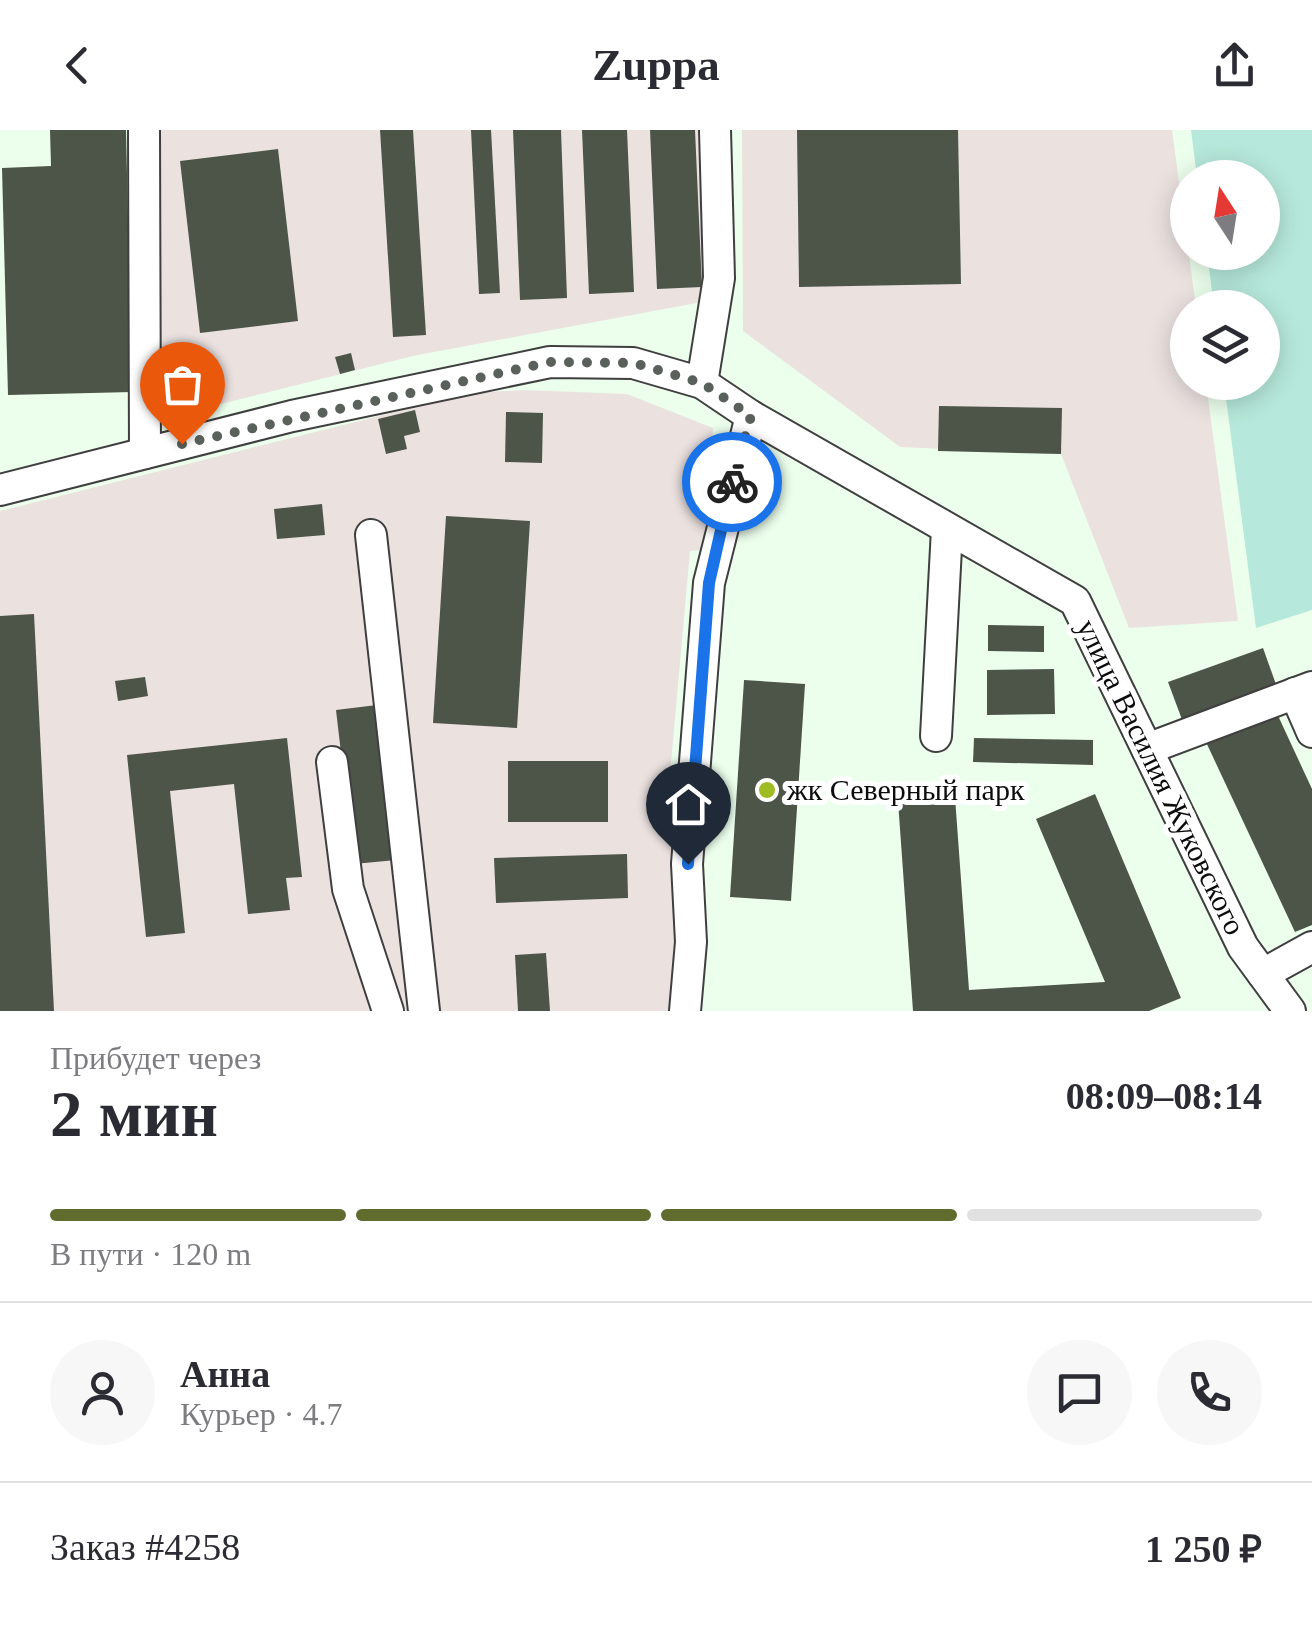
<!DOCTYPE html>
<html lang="ru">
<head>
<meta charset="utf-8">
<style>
  :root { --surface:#fff; --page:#f7f7f7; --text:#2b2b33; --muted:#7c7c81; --line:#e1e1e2; --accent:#5f6c2d }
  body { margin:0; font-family:"Times New Roman",serif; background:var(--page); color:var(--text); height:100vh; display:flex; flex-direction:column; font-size:38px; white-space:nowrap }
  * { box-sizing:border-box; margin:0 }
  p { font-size:32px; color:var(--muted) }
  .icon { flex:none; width:55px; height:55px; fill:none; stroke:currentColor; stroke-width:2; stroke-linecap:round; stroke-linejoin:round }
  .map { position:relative; height:881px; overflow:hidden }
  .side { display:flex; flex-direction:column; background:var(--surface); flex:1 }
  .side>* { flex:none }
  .needle { width:65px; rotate:348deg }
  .fabs { position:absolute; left:1170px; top:30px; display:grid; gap:20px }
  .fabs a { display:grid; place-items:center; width:110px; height:110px; border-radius:50%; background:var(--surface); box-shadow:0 5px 25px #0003; font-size:50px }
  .pin { position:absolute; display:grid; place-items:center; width:85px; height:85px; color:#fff; margin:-102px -42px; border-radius:50% 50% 50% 0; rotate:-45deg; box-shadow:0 0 10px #0007 }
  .pin .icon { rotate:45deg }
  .courier { position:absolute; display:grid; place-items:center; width:100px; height:100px; margin:-50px; border:8px solid #1a73e8; border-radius:50%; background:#fff; color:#222; box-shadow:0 2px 12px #0007 }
  .overview em { font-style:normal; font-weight:700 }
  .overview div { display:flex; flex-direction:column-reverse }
  .overview { display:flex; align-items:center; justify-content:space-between; height:170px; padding:0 50px }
  h1 { font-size:65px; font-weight:700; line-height:75px }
  .bar { display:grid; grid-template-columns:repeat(4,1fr); gap:15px 10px; align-content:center; height:120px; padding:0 50px }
  .bar i { height:12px; border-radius:8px; background:var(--line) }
  .bar .on { background:var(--accent) }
  .bar p { grid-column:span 4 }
  .line { display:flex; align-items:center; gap:25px; padding:0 50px; border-top:2px solid var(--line) }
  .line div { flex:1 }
  .round { display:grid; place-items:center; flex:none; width:105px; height:105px; border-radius:52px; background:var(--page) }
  header { display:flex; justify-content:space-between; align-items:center; height:130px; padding:0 50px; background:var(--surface); font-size:45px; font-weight:700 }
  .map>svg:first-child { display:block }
</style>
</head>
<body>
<header><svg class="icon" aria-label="back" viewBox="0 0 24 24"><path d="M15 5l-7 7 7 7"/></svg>Zuppa<svg class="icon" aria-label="share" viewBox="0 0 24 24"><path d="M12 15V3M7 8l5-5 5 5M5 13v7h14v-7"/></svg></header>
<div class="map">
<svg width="1312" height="881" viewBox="0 0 1312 881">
  <rect width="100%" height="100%" fill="#ecffed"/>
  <!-- industrial -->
  <g fill="#ebe2e0">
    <polygon points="149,0 731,0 734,166 413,226 153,291"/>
    <polygon points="742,0 1172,0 1196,177 1188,178 1188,252 1206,253 1238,491 1129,498 1061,324 900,317 743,201"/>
    <polygon points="524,260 627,264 713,298 705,413 702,420 690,421 668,667 679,777 669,881 0,881 0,381 471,263"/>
  </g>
  <!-- green -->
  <polygon fill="#b6e9db" points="1191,0 1312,0 1312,480 1256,498 1224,253 1262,252 1262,178 1214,177 1207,123 1262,122 1262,48 1197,47"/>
  <!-- building -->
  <g fill="#4d5549">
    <polygon points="50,0 126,0 132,262 8,265 2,38 51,36"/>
    <polygon points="380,0 413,0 426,205 393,207"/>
    <polygon points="471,0 491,0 500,163 479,164"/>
    <polygon points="513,0 561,0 567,168 520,170"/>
    <polygon points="582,0 627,0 634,162 589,164"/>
    <polygon points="650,0 695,0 702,157 657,159"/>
    <polygon points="797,0 958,0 961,154 799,157"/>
    <polygon points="278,19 298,191 200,203 180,31"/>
    <polygon points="351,223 355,240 340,244 335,227"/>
    <polygon points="939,276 1062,278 1061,324 938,321"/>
    <polygon points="415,280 420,302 404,306 407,319 386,324 378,289"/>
    <polygon points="506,282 543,283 542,333 505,332"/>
    <polygon points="322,374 325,405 277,409 274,379"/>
    <polygon points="446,386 530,391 517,598 433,593"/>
    <polygon points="34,484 54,881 0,881 0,486"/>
    <polygon points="988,495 1044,496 1044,522 988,521"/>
    <polygon points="1263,518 1278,560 1184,595 1168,552"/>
    <polygon points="1054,539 1055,584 987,585 987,540"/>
    <polygon points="145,547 148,566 118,571 115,551"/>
    <polygon points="744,550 805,554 791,771 730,767"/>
    <polygon points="377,575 396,730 354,734 336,580"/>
    <polygon points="1274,577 1312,659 1312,795 1295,802 1205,610"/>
    <polygon points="287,608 302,747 286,748 290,780 248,784 234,654 170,661 185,803 146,807 127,625"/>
    <polygon points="974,608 1093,610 1093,635 973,632"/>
    <rect x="508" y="631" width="100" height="61"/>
    <polygon points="1095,664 1181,868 1149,881 913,881 898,671 955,667 969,860 1105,852 1036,689"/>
    <polygon points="627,724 628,768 496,773 494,728"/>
    <polygon points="546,823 550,881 518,881 515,825"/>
  </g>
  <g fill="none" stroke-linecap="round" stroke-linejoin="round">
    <defs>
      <g id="minor">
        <polyline points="144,0 145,323"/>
        <polyline points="702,253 719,148 715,0"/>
        <polyline points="0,360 292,286 550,232 633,233 702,253 751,286 1075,471 1243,817 1290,881"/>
        <polyline points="371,405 424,881"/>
        <polyline points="1295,563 1312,602"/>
        <polyline points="936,606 947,399"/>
        <polyline points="1147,619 1312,557"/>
        <polyline points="332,632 348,759 388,881"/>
        <polyline points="1263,844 1312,817"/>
        <polyline points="685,881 691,812 687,734 709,453 751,286"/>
      </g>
    </defs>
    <!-- minor casing -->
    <use href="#minor" stroke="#3f3f3f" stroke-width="34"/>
    <!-- minor -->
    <use href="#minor" stroke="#fff" stroke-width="30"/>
  </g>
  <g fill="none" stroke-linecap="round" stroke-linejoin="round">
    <!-- done -->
    <polyline stroke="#5a615b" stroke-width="10" stroke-dasharray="0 18" points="182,314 550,232 634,233 702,253 751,286 732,352"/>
    <!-- route -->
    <polyline stroke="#1a73e8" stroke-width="12" points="688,734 709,453 732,352"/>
  </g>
  <!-- markers -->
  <circle fill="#9fbc25" stroke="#fff" stroke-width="4" cx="767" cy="660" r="10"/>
  <g text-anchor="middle" stroke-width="10" stroke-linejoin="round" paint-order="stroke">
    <!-- street labels -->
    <g font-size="30" fill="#0c0c0c" stroke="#fff">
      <text transform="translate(1161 647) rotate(64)" y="10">улица Василия Жуковского</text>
    </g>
    <!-- poi labels -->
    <g font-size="30" fill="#0c0c0c" stroke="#fff" text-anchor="start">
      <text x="787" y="670">жк Северный парк</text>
    </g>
  </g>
</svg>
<div class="fabs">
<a><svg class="needle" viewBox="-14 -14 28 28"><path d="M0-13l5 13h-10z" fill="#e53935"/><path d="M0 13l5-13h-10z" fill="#7c7c81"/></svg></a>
<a><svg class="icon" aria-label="layers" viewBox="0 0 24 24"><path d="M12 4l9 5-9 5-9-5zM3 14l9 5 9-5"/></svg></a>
</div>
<div class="pin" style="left:182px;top:314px;background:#ea580c"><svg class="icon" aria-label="bag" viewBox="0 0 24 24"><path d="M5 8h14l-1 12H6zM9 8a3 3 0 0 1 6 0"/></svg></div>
<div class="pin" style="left:688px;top:734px;background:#1f2937"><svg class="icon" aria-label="home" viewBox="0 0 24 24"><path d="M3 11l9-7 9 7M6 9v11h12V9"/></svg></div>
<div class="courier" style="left:732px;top:352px"><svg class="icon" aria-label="bike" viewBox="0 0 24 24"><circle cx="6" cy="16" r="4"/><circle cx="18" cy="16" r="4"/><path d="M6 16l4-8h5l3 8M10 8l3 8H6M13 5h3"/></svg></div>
</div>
<section class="side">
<div class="overview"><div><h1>2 мин</h1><p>Прибудет через</p></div><em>08:09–08:14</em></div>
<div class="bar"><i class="on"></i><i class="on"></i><i class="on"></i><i></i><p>В пути · 120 m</p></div>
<div class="line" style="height:180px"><a class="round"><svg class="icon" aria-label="person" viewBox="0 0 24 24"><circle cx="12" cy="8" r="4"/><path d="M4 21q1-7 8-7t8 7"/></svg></a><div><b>Анна</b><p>Курьер · 4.7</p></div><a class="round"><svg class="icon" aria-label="chat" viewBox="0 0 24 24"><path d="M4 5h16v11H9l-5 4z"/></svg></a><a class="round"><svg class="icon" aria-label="phone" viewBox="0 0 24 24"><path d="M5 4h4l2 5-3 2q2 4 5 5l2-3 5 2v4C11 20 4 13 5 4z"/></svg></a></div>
<div class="line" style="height:130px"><div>Заказ #4258</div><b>1 250 ₽</b></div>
</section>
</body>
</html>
